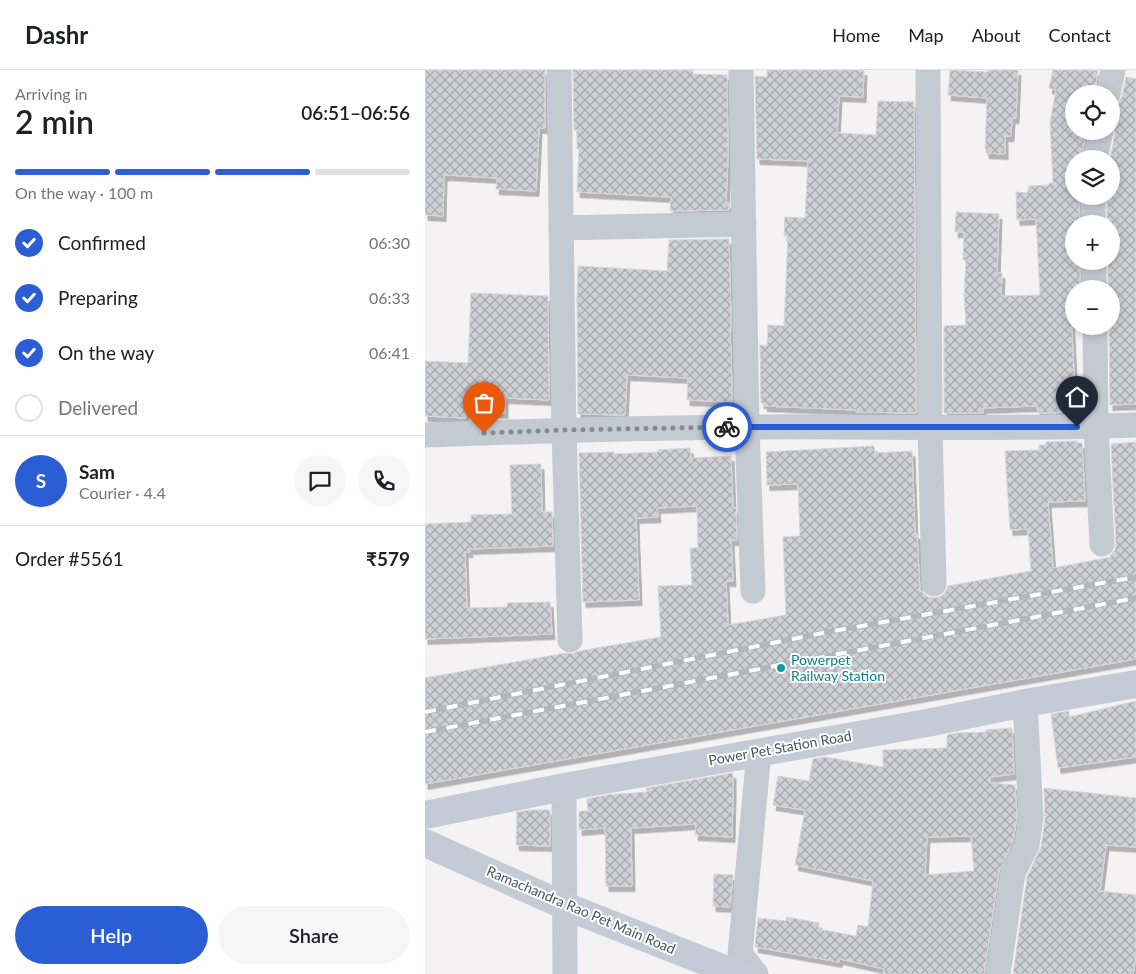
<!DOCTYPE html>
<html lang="en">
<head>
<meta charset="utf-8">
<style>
  :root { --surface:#fff; --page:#f6f6f6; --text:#202124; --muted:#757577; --line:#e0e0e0; --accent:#2b5dd5 }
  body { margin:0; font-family:Lato,sans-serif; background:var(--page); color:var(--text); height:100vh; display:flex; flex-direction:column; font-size:19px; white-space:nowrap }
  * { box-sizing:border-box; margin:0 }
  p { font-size:16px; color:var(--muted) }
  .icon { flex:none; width:28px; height:28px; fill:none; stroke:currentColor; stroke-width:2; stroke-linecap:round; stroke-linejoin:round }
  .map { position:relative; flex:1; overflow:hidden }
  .sheet { display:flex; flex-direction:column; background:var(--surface); width:425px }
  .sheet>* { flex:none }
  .controls { position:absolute; left:640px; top:15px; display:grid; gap:10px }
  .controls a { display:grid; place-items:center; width:55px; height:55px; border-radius:50%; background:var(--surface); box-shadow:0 2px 8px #0003; font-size:25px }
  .pin { position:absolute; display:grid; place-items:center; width:42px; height:42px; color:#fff; margin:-51px -21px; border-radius:50% 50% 50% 0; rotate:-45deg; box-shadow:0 0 5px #0007 }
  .pin .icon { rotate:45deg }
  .courier { position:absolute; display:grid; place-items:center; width:50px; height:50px; margin:-25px; border:4px solid #2b5dd5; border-radius:50%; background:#fff; color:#222; box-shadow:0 1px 6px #0007 }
  .head em { font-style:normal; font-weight:600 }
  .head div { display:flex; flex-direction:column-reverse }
  .head { display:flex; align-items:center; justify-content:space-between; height:85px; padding:0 15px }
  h1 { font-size:32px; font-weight:600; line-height:38px }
  .bar { display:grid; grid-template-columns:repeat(4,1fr); gap:8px 5px; align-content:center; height:60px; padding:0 15px }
  .bar i { height:6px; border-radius:4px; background:var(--line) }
  .bar .current { background:var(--accent) }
  .bar p { grid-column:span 4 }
  .line { display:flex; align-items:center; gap:12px; padding:0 15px; border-top:1px solid var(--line) }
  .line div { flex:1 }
  .round { display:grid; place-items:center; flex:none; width:52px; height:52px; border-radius:26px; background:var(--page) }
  ol { padding:0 15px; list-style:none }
  li { display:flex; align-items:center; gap:15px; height:55px }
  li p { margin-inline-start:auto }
  li .icon { padding:5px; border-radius:50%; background:var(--accent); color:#fff; stroke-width:4 }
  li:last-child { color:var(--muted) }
  li i { width:28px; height:28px; border:2px solid var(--line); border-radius:50% }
  .cta { display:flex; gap:10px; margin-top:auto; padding:10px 15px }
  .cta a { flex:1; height:58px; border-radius:30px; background:var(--accent); color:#fff; font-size:20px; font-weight:600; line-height:58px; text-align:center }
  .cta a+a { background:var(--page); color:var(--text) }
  header { display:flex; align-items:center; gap:30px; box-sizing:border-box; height:70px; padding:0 25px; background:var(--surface); border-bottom:1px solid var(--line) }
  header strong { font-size:24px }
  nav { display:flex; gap:28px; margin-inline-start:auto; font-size:18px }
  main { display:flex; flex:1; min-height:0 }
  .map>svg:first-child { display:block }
</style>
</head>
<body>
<header>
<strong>Dashr</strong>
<nav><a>Home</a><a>Map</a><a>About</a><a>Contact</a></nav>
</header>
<main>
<section class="sheet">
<div class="head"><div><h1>2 min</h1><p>Arriving in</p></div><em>06:51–06:56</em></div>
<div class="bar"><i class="current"></i><i class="current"></i><i class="current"></i><i></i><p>On the way · 100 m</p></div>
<ol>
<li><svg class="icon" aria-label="check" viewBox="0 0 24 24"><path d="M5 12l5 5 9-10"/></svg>Confirmed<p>06:30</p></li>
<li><svg class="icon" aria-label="check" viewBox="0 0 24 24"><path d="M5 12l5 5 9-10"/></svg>Preparing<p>06:33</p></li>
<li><svg class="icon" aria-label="check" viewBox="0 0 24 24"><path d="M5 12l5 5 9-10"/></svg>On the way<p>06:41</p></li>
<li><i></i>Delivered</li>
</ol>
<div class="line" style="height:90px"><b class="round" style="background:var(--accent);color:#fff">S</b><div><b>Sam</b><p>Courier · 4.4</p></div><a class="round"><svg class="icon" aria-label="chat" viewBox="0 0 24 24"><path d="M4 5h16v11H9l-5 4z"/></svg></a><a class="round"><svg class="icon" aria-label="phone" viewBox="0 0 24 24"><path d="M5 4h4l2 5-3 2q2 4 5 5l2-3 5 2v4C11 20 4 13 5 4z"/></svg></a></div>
<div class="line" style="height:65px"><div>Order #5561</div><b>₹579</b></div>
<div class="cta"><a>Help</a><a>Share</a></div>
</section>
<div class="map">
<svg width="711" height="904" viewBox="0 0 711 904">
  <defs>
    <pattern id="building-cross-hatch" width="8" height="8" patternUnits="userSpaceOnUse" patternTransform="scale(1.25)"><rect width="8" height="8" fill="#cfd0d6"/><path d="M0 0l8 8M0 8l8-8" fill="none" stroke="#aaabb1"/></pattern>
    <filter id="shadow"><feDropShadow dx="3" dy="5.5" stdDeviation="0" flood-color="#0004"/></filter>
  </defs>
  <rect width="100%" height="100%" fill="#f4f2f2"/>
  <!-- building -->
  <g fill="url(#building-cross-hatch)" stroke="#d6d7dc" fill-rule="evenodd" filter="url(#shadow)">
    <polygon points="0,0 120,0 120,58 114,58 111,121 71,119 72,108 22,105 19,106 18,146 0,145"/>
    <polygon points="148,0 268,0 268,4 302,5 303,87 301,133 304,133 304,140 245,141 246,127 152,122 154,79 152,79 152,60 149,60"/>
    <polygon points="342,0 439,0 438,27 414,26 412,63 451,65 453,31 489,32 491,343 431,342 431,340 339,336 340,333 336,333 335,275 342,276 343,255 359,256 363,166 359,166 360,147 380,148 383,91 332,89 330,6 342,7"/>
    <polygon points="525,0 563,2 563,0 593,0 591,48 587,48 586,66 580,66 580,84 561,83 561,79 560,79 562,28 523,25"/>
    <polygon points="628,0 667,0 673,1 669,24 649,24 649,61 661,61 656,89 649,89 649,126 654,126 654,150 649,150 649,191 655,191 655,219 649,219 649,223 645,223 651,342 613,343 612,336 558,338 558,343 519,343 519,256 541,255 539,226 541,190 538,190 539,162 530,162 531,142 574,144 572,203 577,203 576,226 615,225 611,149 592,150 591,122 602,123 604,116 624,115 624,113 628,113 625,52 631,20 624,18"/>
    <polygon points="701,7 711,9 711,334 685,335 684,256 686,256 686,219 683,219 683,191 689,191 686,148 682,148 682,126 686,126 686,89 685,89 690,64 689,56 686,51 686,38 693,34 697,27"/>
    <polygon points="304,169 306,251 305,274 306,274 307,332 262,330 263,308 202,305 200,345 153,344 152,228 153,196 242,201 244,170"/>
    <polygon points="46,223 123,226 124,330 80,328 80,343 41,341 41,348 0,346 0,291 43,293"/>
    <polygon points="652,371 652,373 657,373 660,431 623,432 628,498 686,487 685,486 690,480 691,473 686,374 711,372 711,589 0,714 0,608 141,583 146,584 154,581 236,567 233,516 267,515 265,478 273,478 272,436 232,438 233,447 211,448 214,530 158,532 154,383 189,382 189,384 233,382 233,380 265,378 266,388 306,386 308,438 311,438 312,470 306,470 308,511 301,511 303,555 361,545 358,467 375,466 373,414 342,415 341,382 449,376 450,383 487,381 490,464 492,464 495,521 496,521 503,527 510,528 517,526 521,521 523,516 606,501 603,459 585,460 580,381 614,380 614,375 621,375 621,372"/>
    <polygon points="116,394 117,442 127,442 128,476 44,479 45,482 40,482 42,538 82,537 82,533 125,532 127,564 0,569 0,454 46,452 46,445 87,444 85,395"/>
    <polygon points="711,631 711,687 633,698 626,644 644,641 644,647"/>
    <path d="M 587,658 L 589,704 L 565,707 L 565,713 L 590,715 L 592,746 L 588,771 L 574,801 L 559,904 L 459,904 L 459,899 L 415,889 L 414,892 L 330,877 L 333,848 L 361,851 L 362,847 L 394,853 L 393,859 L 431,866 L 433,855 L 443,857 L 448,811 L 370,795 L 380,740 L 348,735 L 353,706 L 384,711 L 388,689 L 400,687 L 458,697 L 458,680 L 522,678 L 522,665 L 532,663 L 561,662 L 561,660 ZM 546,766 L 549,801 L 500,805 L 502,767 Z"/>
    <polygon points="308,703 308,724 307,767 270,765 271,754 206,758 207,816 181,816 180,758 154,760 154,741 163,741 162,729 182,725 222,722 221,718"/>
    <polygon points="619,718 711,728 711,777 681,775 675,821 711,825 711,887 708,904 588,904 602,807 616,777 620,749"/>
    <polygon points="105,740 125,740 125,776 91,775 92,742"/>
    <polygon points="289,804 308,805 305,837 288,836"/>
  </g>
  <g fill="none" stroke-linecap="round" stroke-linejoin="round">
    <!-- street -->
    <g stroke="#c4cad2" stroke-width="25">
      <polyline points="134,0 139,360 145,570"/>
      <polyline points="316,0 322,357 328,521"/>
      <polyline points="503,0 505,358 509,514"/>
      <polyline points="683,24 688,0"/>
      <polyline points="670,89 676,61"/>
      <polyline points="668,126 668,154"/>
      <polyline points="136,158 319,154"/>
      <polyline points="669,191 669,219"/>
      <polyline points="670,256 671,357 677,474"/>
      <path d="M 0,365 C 107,361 214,358 321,357 C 451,356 581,360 711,355"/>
      <polyline points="139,717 140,904"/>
      <polyline points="331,904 315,884 334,682"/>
      <polyline points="573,904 588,803 602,775 606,747 600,633"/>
    </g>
    <!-- secondary -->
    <g stroke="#c5cbd6" stroke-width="28">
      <polyline points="0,745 139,717 502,653 600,633 711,614"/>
      <polyline points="0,773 140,836 312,904"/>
    </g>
    <defs>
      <g id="rail">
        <polyline points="0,642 403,562 711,507"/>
        <polyline points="0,662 711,528"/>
      </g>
    </defs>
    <!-- rail casing -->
    <use href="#rail" stroke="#b5b6bb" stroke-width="5.5"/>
    <!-- rail -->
    <use href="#rail" stroke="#fff" stroke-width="4" stroke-dasharray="11" stroke-linecap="butt"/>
  </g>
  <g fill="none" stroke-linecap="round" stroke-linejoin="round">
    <!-- done -->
    <polyline stroke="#868a92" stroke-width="5" stroke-dasharray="0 9" points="59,363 139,360 302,357"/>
    <!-- route -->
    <polyline stroke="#2b5dd5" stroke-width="6" points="302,357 652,357"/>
  </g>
  <!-- markers -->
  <circle fill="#0f9aa8" stroke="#fff" stroke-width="2" cx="356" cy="598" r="5"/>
  <g text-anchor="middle" stroke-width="4" stroke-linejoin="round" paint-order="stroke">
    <!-- culture labels -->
    <g font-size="14" fill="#0d838f" stroke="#fff" text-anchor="start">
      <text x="366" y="595">Powerpet<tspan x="366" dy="16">Railway Station</tspan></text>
    </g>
    <!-- street labels -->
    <g font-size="14" fill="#4b525e" stroke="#fff">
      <text transform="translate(355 678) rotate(-10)" y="5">Power Pet Station Road</text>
      <text transform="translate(156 840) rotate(23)" y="5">Ramachandra Rao Pet Main Road</text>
    </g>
  </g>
</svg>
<div class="controls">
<a><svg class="icon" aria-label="locate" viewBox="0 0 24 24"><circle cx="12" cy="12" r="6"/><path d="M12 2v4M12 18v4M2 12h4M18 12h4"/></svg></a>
<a><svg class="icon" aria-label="layers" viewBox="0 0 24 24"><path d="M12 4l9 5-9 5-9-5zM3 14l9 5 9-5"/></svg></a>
<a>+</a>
<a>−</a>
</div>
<div class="pin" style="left:59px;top:363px;background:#ea580c"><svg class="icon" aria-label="bag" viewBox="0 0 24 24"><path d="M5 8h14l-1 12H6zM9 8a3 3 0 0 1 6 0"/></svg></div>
<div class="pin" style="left:652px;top:357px;background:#1f2937"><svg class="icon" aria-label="home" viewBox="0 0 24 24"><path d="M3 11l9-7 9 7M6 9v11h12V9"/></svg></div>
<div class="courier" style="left:302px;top:357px"><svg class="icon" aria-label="bike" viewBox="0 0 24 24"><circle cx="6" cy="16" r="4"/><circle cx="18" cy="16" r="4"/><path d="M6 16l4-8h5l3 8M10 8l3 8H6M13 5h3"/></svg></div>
</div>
</main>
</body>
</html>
